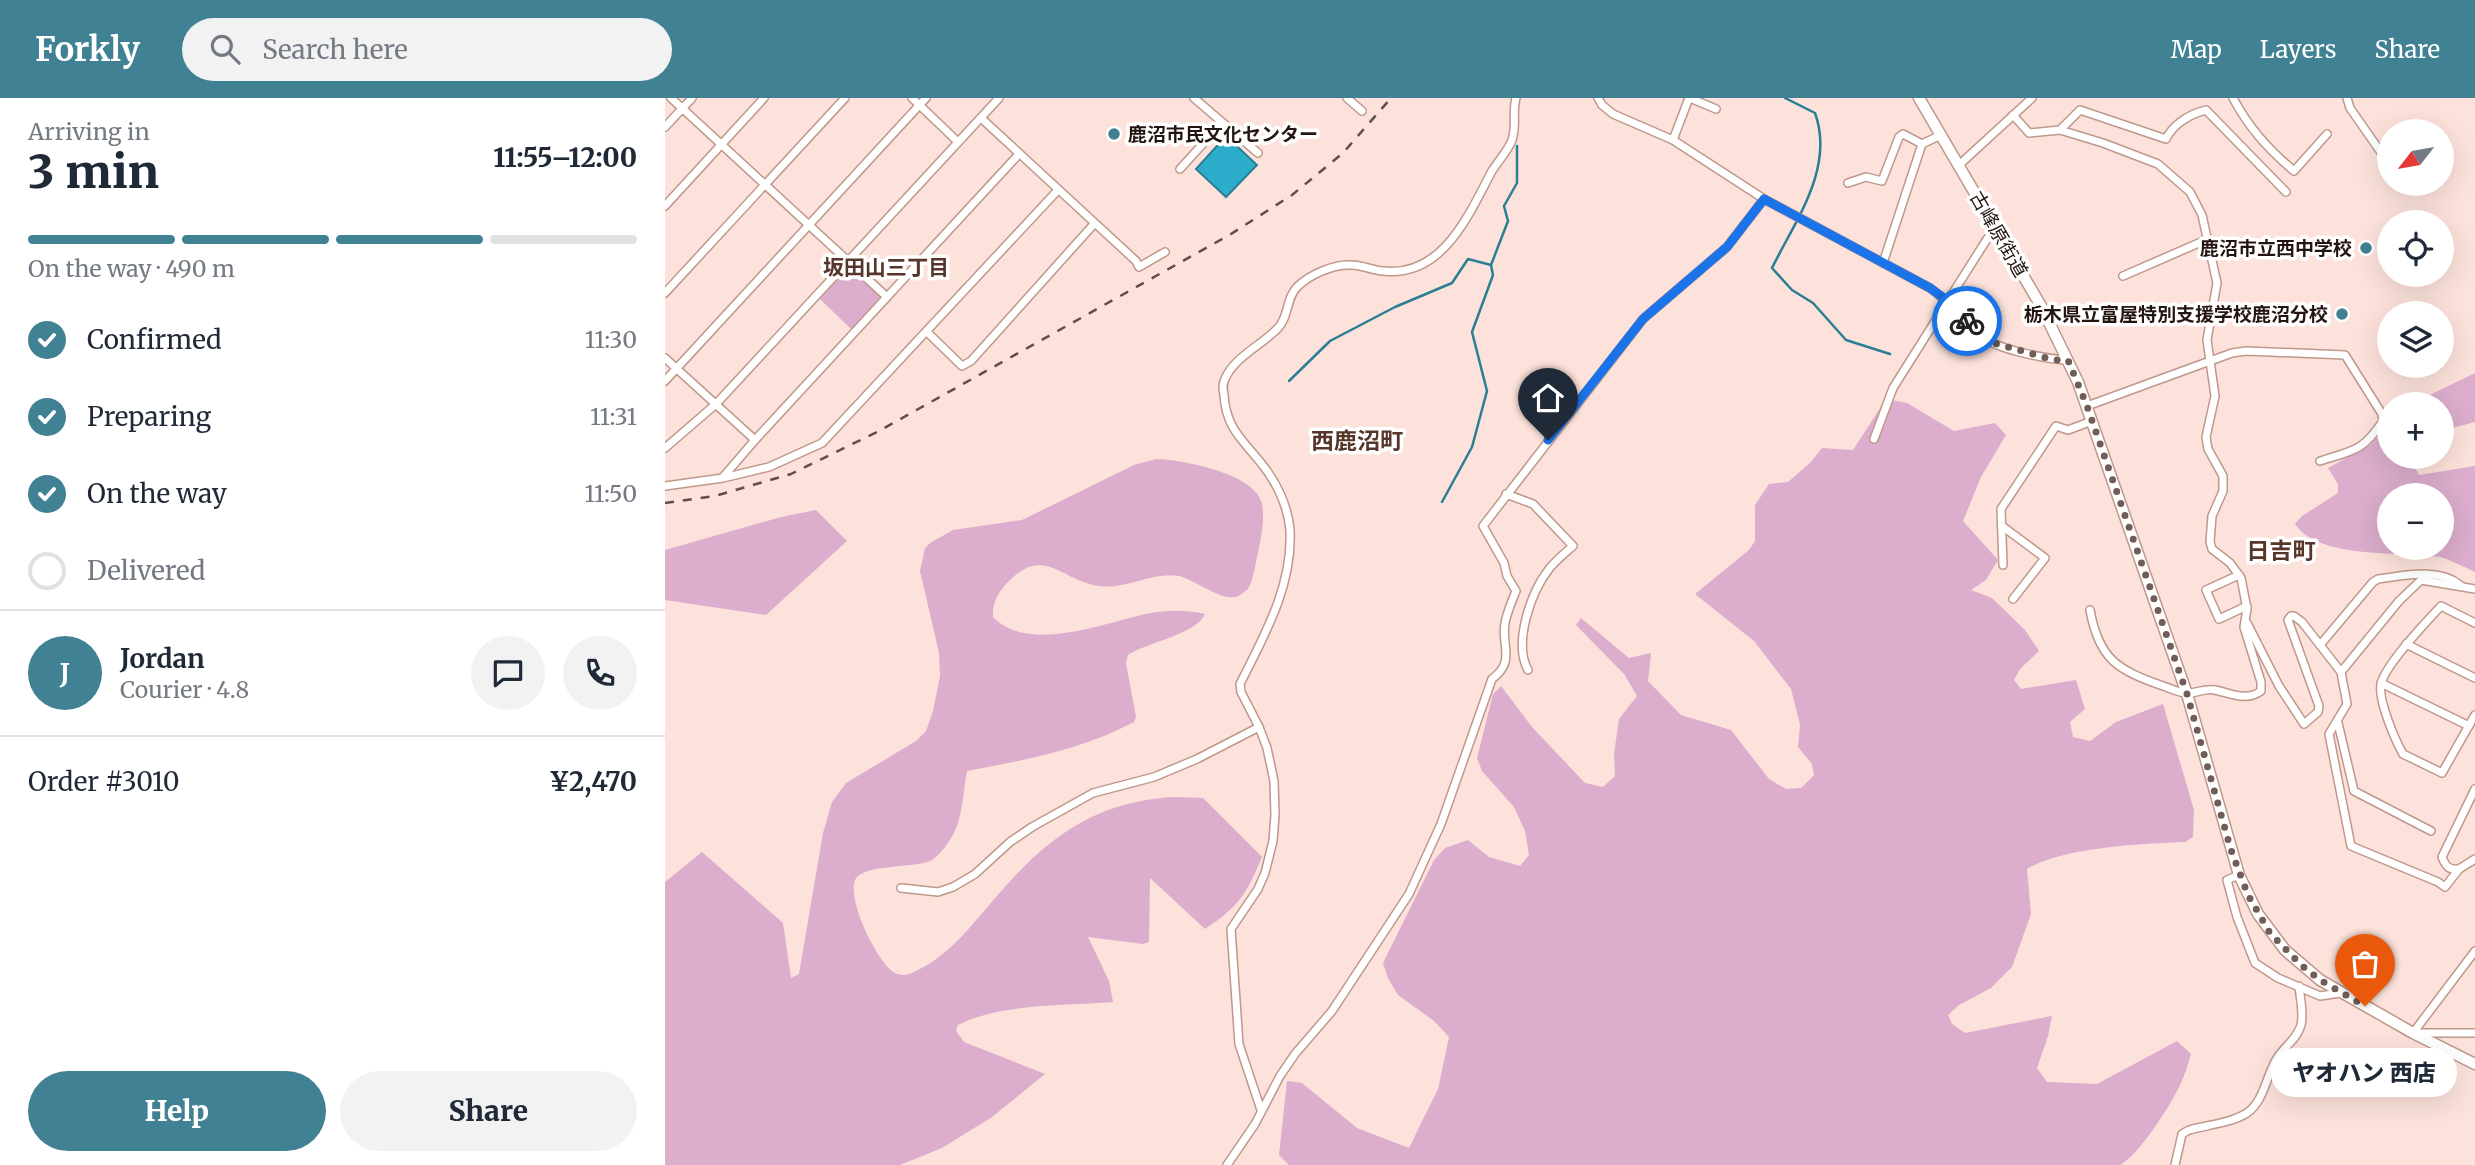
<!DOCTYPE html>
<html lang="en">
<head>
<meta charset="utf-8">
<style>
  :root { --surface:#fff; --page:#f2f2f3; --text:#1f2937; --muted:#747a83; --line:#e0e1e3; --accent:#408193 }
  body { margin:0; font-family:Merriweather,"Noto Sans JP",serif; background:var(--page); color:var(--text); height:100vh; display:flex; flex-direction:column; font-size:26px; white-space:nowrap }
  * { box-sizing:border-box; margin:0 }
  p { font-size:23px; color:var(--muted) }
  .icon { flex:none; width:38px; height:38px; fill:none; stroke:currentColor; stroke-width:2; stroke-linecap:round; stroke-linejoin:round }
  .map { position:relative; flex:1; overflow:hidden }
  .details { display:flex; flex-direction:column; background:var(--surface); width:665px }
  .details>* { flex:none }
  .needle { width:46px; rotate:239deg }
  .buttons { position:absolute; left:1712px; top:21px; display:grid; gap:14px }
  .buttons a { display:grid; place-items:center; width:77px; height:77px; border-radius:50%; background:var(--surface); box-shadow:0 7px 28px #0002; font-size:35px }
  .pin { position:absolute; display:grid; place-items:center; width:60px; height:60px; color:#fff; margin:-72px -30px; border-radius:50% 50% 50% 0; rotate:-45deg; box-shadow:0 0 7px #0007 }
  .pin .icon { rotate:45deg }
  .courier { position:absolute; display:grid; place-items:center; width:70px; height:70px; margin:-35px; border:5px solid #1a73e8; border-radius:50%; background:#fff; color:#222; box-shadow:0 2px 9px #0007 }
  .bubble { position:absolute; height:49px; border-radius:24px; background:var(--surface); box-shadow:0 7px 28px #0002; font-size:23px; font-weight:800; line-height:49px; text-align:center }
  .summary em { font-style:normal; font-weight:800 }
  .summary div { display:flex; flex-direction:column-reverse }
  .summary { display:flex; align-items:center; justify-content:space-between; height:119px; padding:0 28px }
  h1 { font-size:46px; font-weight:800; line-height:52px }
  .bar { display:grid; grid-template-columns:repeat(4,1fr); gap:10px 7px; align-content:center; height:84px; padding:0 28px }
  .bar i { height:9px; border-radius:5px; background:var(--line) }
  .bar .active { background:var(--accent) }
  .bar p { grid-column:span 4 }
  .line { display:flex; align-items:center; gap:18px; padding:0 28px; border-top:2px solid var(--line) }
  .line div { flex:1 }
  .round { display:grid; place-items:center; flex:none; width:74px; height:74px; border-radius:37px; background:var(--page) }
  ol { padding:0 28px; list-style:none }
  li { display:flex; align-items:center; gap:21px; height:77px }
  li p { margin-inline-start:auto }
  li .icon { padding:7px; border-radius:50%; background:var(--accent); color:#fff; stroke-width:4 }
  li:last-child { color:var(--muted) }
  li i { width:38px; height:38px; border:4px solid var(--line); border-radius:50% }
  .cta { display:flex; gap:14px; margin-top:auto; padding:14px 28px }
  .cta a { flex:1; height:80px; border-radius:42px; background:var(--accent); color:#fff; font-size:28px; font-weight:800; line-height:80px; text-align:center }
  .cta a+a { background:var(--page); color:var(--text) }
  header { display:flex; align-items:center; gap:42px; box-sizing:border-box; height:98px; padding:0 35px; background:var(--accent); color:#fff }
  header strong { font-size:33px }
  nav { display:flex; gap:38px; margin-inline-start:auto; font-size:24px }
  .search { width:490px; height:63px; background:var(--page); display:flex; align-items:center; gap:18px; box-sizing:border-box; padding:0 24px; border-radius:38px; color:var(--muted); font-size:26px }
  main { display:flex; flex:1; min-height:0 }
  .map>svg:first-child { display:block }
</style>
</head>
<body>
<header>
<strong>Forkly</strong>
<div class="search"><svg class="icon" aria-label="search" viewBox="0 0 24 24"><circle cx="10" cy="10" r="6"/><path d="M15 15l6 6"/></svg>Search here</div>
<nav><a>Map</a><a>Layers</a><a>Share</a></nav>
</header>
<main>
<section class="details">
<div class="summary"><div><h1>3 min</h1><p>Arriving in</p></div><em>11:55–12:00</em></div>
<div class="bar"><i class="active"></i><i class="active"></i><i class="active"></i><i></i><p>On the way · 490 m</p></div>
<ol>
<li><svg class="icon" aria-label="check" viewBox="0 0 24 24"><path d="M5 12l5 5 9-10"/></svg>Confirmed<p>11:30</p></li>
<li><svg class="icon" aria-label="check" viewBox="0 0 24 24"><path d="M5 12l5 5 9-10"/></svg>Preparing<p>11:31</p></li>
<li><svg class="icon" aria-label="check" viewBox="0 0 24 24"><path d="M5 12l5 5 9-10"/></svg>On the way<p>11:50</p></li>
<li><i></i>Delivered</li>
</ol>
<div class="line" style="height:126px"><b class="round" style="background:var(--accent);color:#fff">J</b><div><b>Jordan</b><p>Courier · 4.8</p></div><a class="round"><svg class="icon" aria-label="chat" viewBox="0 0 24 24"><path d="M4 5h16v11H9l-5 4z"/></svg></a><a class="round"><svg class="icon" aria-label="phone" viewBox="0 0 24 24"><path d="M5 4h4l2 5-3 2q2 4 5 5l2-3 5 2v4C11 20 4 13 5 4z"/></svg></a></div>
<div class="line" style="height:91px"><div>Order #3010</div><b>¥2,470</b></div>
<div class="cta"><a>Help</a><a>Share</a></div>
</section>
<div class="map">
<svg width="1810" height="1067" viewBox="0 0 1810 1067">
  <rect width="100%" height="100%" fill="#fce2da"/>
  <!-- green -->
  <g fill="#dcadcd" fill-rule="evenodd">
    <polygon points="184,170 213,195 215,201 187,232 154,200 180,172"/>
    <polygon points="1810,275 1810,324 1776,333 1776,306 1746,306"/>
    <path d="M 1221,301 L 1242,305 L 1289,333 L 1330,325 L 1341,337 L 1316,379 L 1298,423 L 1333,462 L 1321,482 L 1306,492 L 1327,500 L 1360,532 L 1374,553 L 1355,571 L 1349,582 L 1356,591 L 1411,582 L 1420,611 L 1405,624 L 1408,639 L 1425,643 L 1451,624 L 1498,606 L 1529,712 L 1528,739 L 1520,744 C 1476,746 1398,749 1362,771 L 1366,816 L 1347,869 L 1326,890 L 1294,907 L 1283,917 L 1287,926 L 1300,935 L 1387,918 L 1383,938 L 1372,970 L 1382,984 L 1432,986 L 1512,943 L 1526,956 C 1523,966 1520,977 1515,987 C 1506,1007 1473,1058 1455,1067 L 624,1067 L 614,1057 L 622,983 L 637,985 L 692,1030 L 744,1050 L 773,991 L 784,939 L 769,923 L 733,897 L 723,880 L 718,865 L 769,762 L 780,750 L 803,742 L 824,759 L 855,768 L 864,757 L 860,733 L 849,709 L 817,673 L 812,660 L 828,596 L 836,588 L 867,629 L 920,685 L 938,689 L 950,678 L 949,656 L 954,621 L 972,598 L 959,576 L 911,527 L 916,520 L 964,560 L 986,555 L 983,583 L 1016,617 L 1066,632 L 1104,681 L 1121,691 L 1136,690 L 1149,677 L 1147,666 L 1133,649 L 1135,627 L 1126,591 L 1089,543 L 1030,496 L 1084,452 L 1090,443 L 1090,407 L 1104,386 L 1123,384 L 1145,365 L 1157,350 L 1188,352 Z"/>
    <path d="M 1724,327 L 1724,359 L 1744,359 L 1754,377 L 1810,368 L 1810,474 C 1799,469 1786,462 1775,459 C 1737,453 1654,462 1630,426 L 1637,418 L 1673,395 L 1673,386 L 1663,370 L 1705,347 ZM 1776,397 L 1776,450 L 1724,450 L 1724,397 Z"/>
    <path d="M 491,361 C 517,362 591,375 597,406 C 600,421 596,440 593,455 C 590,467 589,480 583,491 C 579,494 574,499 569,499 C 555,502 530,482 514,478 C 488,473 461,492 434,488 C 396,483 379,446 342,485 C 333,495 327,505 328,519 C 365,557 443,523 486,515 C 505,512 522,512 540,516 C 532,536 483,544 463,557 L 461,565 L 471,619 L 469,624 C 416,652 360,662 302,673 C 298,693 298,717 289,735 C 284,744 274,759 265,763 C 248,770 197,766 190,782 C 182,802 211,861 227,873 C 233,878 240,878 247,875 C 281,860 302,833 325,806 C 373,749 419,708 496,700 C 509,698 524,700 538,700 L 597,759 C 582,795 574,809 540,831 L 485,780 L 484,844 L 478,846 L 423,839 L 444,883 L 448,904 C 400,908 335,905 293,927 L 291,933 L 299,944 L 380,976 L 327,1019 L 277,1050 L 235,1067 L 0,1067 L 0,784 L 37,754 L 118,825 L 126,880 L 134,876 L 158,735 L 167,704 L 181,685 L 251,643 L 261,633 L 268,613 L 275,578 L 274,555 L 255,473 L 260,450 L 265,445 L 288,432 L 357,422 L 469,367 Z"/>
    <polygon points="151,412 182,443 101,517 0,502 0,452 116,419"/>
  </g>
  <!-- water -->
  <polygon fill="#2dadcc" stroke="#2a7f94" stroke-width="2" points="561,38 592,67 561,99 531,71"/>
  <g fill="none" stroke-linecap="round" stroke-linejoin="round">
    <!-- stream -->
    <g stroke="#2a7f94" stroke-width="2.5">
      <path d="M 1120,0 L 1150,15 C 1170,70 1130,123 1107,170 L 1127,192 L 1148,205 L 1181,242 L 1225,256"/>
      <polyline points="624,283 665,243 730,209 787,185 803,161 826,167"/>
      <polyline points="777,404 807,349 822,293 807,234 828,177 826,167 843,123 839,108 852,85 852,48"/>
    </g>
    <defs>
      <g id="minor">
        <polyline points="6,0 222,199"/>
        <polyline points="247,0 292,43"/>
        <polyline points="529,0 593,55"/>
        <polyline points="682,0 697,13"/>
        <path d="M 933,0 L 937,7 L 948,16 L 1008,42 L 1099,101 L 1265,190 C 1287,206 1302,226 1323,242 C 1336,252 1386,262 1403,262"/>
        <polyline points="1025,0 1051,11"/>
        <path d="M 1568,0 C 1584,30 1603,51 1629,73 L 1662,36"/>
        <polyline points="1682,0 1685,10 1724,66"/>
        <path d="M 1348,17 L 1364,35 L 1395,32 L 1438,45 L 1493,66 L 1525,94 L 1537,117 L 1552,185 L 1542,242 L 1550,298 L 1541,339 L 1543,351 L 1558,378 L 1558,393 L 1547,418 L 1545,444 L 1547,451 L 1565,465 L 1576,480 L 1582,511 L 1579,529 L 1596,584 L 1596,593 C 1581,604 1565,595 1550,592 C 1539,590 1533,595 1523,595 C 1516,596 1505,590 1498,588 C 1453,572 1434,562 1425,512"/>
        <polyline points="316,20 471,163 474,169 500,154"/>
        <polyline points="0,29 27,0"/>
        <path d="M 1395,32 L 1415,12 L 1501,41 C 1508,26 1525,16 1541,12 L 1621,94"/>
        <polyline points="1008,42 1024,0"/>
        <polyline points="1294,67 1367,0"/>
        <polyline points="515,71 556,26"/>
        <polyline points="1183,85 1201,79 1217,83 1234,39 1238,36 1257,46"/>
        <polyline points="0,108 99,0"/>
        <polyline points="1218,165 1257,46 1276,37"/>
        <polyline points="1458,178 1543,141"/>
        <polyline points="0,195 180,0"/>
        <polyline points="262,234 297,268 306,263 429,126"/>
        <polyline points="0,260 90,342"/>
        <polyline points="0,283 261,0"/>
        <path d="M 1422,308 L 1567,255 L 1581,253 L 1680,257 L 1717,316 L 1718,323 C 1697,354 1689,352 1655,363"/>
        <polyline points="1209,341 1228,290 1322,141 1331,132"/>
        <polyline points="0,350 51,306 334,0"/>
        <polyline points="59,378 90,342 354,56"/>
        <polyline points="0,388 58,380 104,369 157,345 393,92"/>
        <path d="M 841,396 L 868,406 L 908,448 C 900,455 890,463 884,471 C 866,494 848,545 863,572"/>
        <polyline points="1337,428 1380,460 1348,501"/>
        <polyline points="1338,467 1336,411 1391,328 1403,332 1427,323"/>
        <polyline points="1574,477 1541,492 1554,521 1582,508"/>
        <polyline points="1582,525 1614,588 1639,626 1653,614 1654,608 1623,522 1626,518 1629,518 1637,524 1676,574 1682,606 1664,636 1686,748 1773,784 1780,789 1794,771 1810,761"/>
        <path d="M 1810,525 L 1776,508 C 1762,523 1718,569 1716,587 C 1713,602 1730,642 1738,656 L 1777,675 L 1810,617"/>
        <polyline points="1741,546 1810,580"/>
        <path d="M 1655,547 L 1708,484 L 1713,481 C 1738,478 1774,469 1795,487"/>
        <polyline points="1676,574 1734,503 1756,482 1810,491"/>
        <polyline points="1716,585 1804,628"/>
        <polyline points="1673,625 1689,693 1766,733"/>
        <path d="M 1794,771 C 1784,772 1781,769 1777,759 L 1810,691"/>
        <polyline points="1574,777 1562,782 1572,819 1590,865 1613,880 1655,898 1675,895"/>
        <polyline points="236,790 273,794 288,789 310,776 345,744 367,729 428,695 489,679 532,661 594,629"/>
        <polyline points="1748,935 1810,853"/>
        <polyline points="1751,935 1810,935"/>
        <path d="M 596,1012 L 574,946 L 566,831 L 593,791 L 600,775 L 608,743 L 610,717 L 609,683 L 602,650 L 594,629 L 576,594 L 575,586 C 599,538 628,488 625,432 C 623,408 611,383 596,365 C 577,341 561,330 559,297 C 558,291 557,287 560,281 C 569,259 597,247 613,230 C 624,219 621,199 633,188 C 646,176 669,166 686,167 C 697,167 707,172 718,173 C 778,180 804,116 827,73 C 833,63 843,53 847,42 C 852,28 847,14 851,0"/>
        <path d="M 562,1067 L 590,1026 L 615,978 L 630,956 L 667,913 L 744,796 L 776,726 L 827,581 C 851,563 836,549 840,525 C 842,514 847,503 851,493 L 842,478 L 839,465 L 818,428 L 978,221 L 1062,149 L 1099,101"/>
        <path d="M 1510,1067 L 1517,1036 L 1524,1032 C 1542,1027 1566,1025 1582,1015 C 1599,1003 1601,979 1611,962 C 1618,949 1632,942 1636,927 C 1639,915 1635,900 1634,888"/>
      </g>
      <polyline id="major" points="1254,0 1376,208 1413,284 1522,596 1574,777 1593,816 1620,852 1655,882 1748,935 1810,966"/>
    </defs>
    <!-- minor casing -->
    <use href="#minor" stroke="#bf988b" stroke-width="10"/>
    <!-- major casing -->
    <use href="#major" stroke="#bf988b" stroke-width="13"/>
    <!-- minor -->
    <use href="#minor" stroke="#fff" stroke-width="7"/>
    <!-- major -->
    <use href="#major" stroke="#fff" stroke-width="10"/>
    <!-- rail -->
    <polyline stroke="#604e49" stroke-width="2.5" stroke-dasharray="9 9" stroke-linecap="butt" points="0,405 50,398 126,376 214,333 566,136 627,97 678,55 726,0"/>
  </g>
  <g fill="none" stroke-linecap="round" stroke-linejoin="round">
    <!-- done -->
    <polyline stroke="#705d57" stroke-width="7" stroke-dasharray="0 12.6" points="1302,223 1325,244 1389,262 1403,262 1422,308 1522,596 1566,752 1583,797 1605,835 1636,867 1655,882 1700,908"/>
    <!-- route -->
    <polyline stroke="#1a73e8" stroke-width="9" points="883,342 978,221 1062,149 1099,101 1265,190 1283,203 1302,223"/>
  </g>
  <!-- markers -->
  <g fill="#408193" stroke="#fff" stroke-width="2.5">
    <circle cx="449" cy="36" r="7"/>
    <circle cx="1701" cy="150" r="7"/>
    <circle cx="1677" cy="216" r="7"/>
  </g>
  <g text-anchor="middle" stroke-width="7" stroke-linejoin="round" paint-order="stroke">
    <!-- poi labels -->
    <g font-size="19" font-weight="bold" fill="#241511" stroke="#fff" text-anchor="end">
      <text x="463" y="43" text-anchor="start">鹿沼市民文化センター</text>
      <text x="1687" y="157">鹿沼市立西中学校</text>
      <text x="1663" y="223">栃木県立富屋特別支援学校鹿沼分校</text>
    </g>
    <!-- street labels -->
    <g font-size="19" fill="#241511" stroke="#fff">
      <text transform="translate(1334 136) rotate(60)" y="7">古峰原街道</text>
    </g>
    <!-- neighbourhood labels -->
    <g font-size="21" font-weight="bold" fill="#56352a" stroke="#fff">
      <text x="221" y="177">坂田山三丁目</text>
    </g>
    <!-- quarter labels -->
    <g font-size="23" font-weight="bold" fill="#56352a" stroke="#fff">
      <text x="692" y="351">西鹿沼町</text>
      <text x="1616" y="461">日吉町</text>
    </g>
  </g>
</svg>
<div class="buttons">
<a><svg class="needle" viewBox="-14 -14 28 28"><path d="M0-13l5 13h-10z" fill="#e53935"/><path d="M0 13l5-13h-10z" fill="#747a83"/></svg></a>
<a><svg class="icon" aria-label="locate" viewBox="0 0 24 24"><circle cx="12" cy="12" r="6"/><path d="M12 2v4M12 18v4M2 12h4M18 12h4"/></svg></a>
<a><svg class="icon" aria-label="layers" viewBox="0 0 24 24"><path d="M12 4l9 5-9 5-9-5zM3 14l9 5 9-5"/></svg></a>
<a>+</a>
<a>−</a>
</div>
<div class="pin" style="left:1700px;top:908px;background:#ea580c"><svg class="icon" aria-label="bag" viewBox="0 0 24 24"><path d="M5 8h14l-1 12H6zM9 8a3 3 0 0 1 6 0"/></svg></div>
<div class="pin" style="left:883px;top:342px;background:#1f2937"><svg class="icon" aria-label="home" viewBox="0 0 24 24"><path d="M3 11l9-7 9 7M6 9v11h12V9"/></svg></div>
<div class="courier" style="left:1302px;top:223px"><svg class="icon" aria-label="bike" viewBox="0 0 24 24"><circle cx="6" cy="16" r="4"/><circle cx="18" cy="16" r="4"/><path d="M6 16l4-8h5l3 8M10 8l3 8H6M13 5h3"/></svg></div>
<div class="bubble" style="left:1606px;top:950px;width:186px">ヤオハン 西店</div>
</div>
</main>
</body>
</html>
